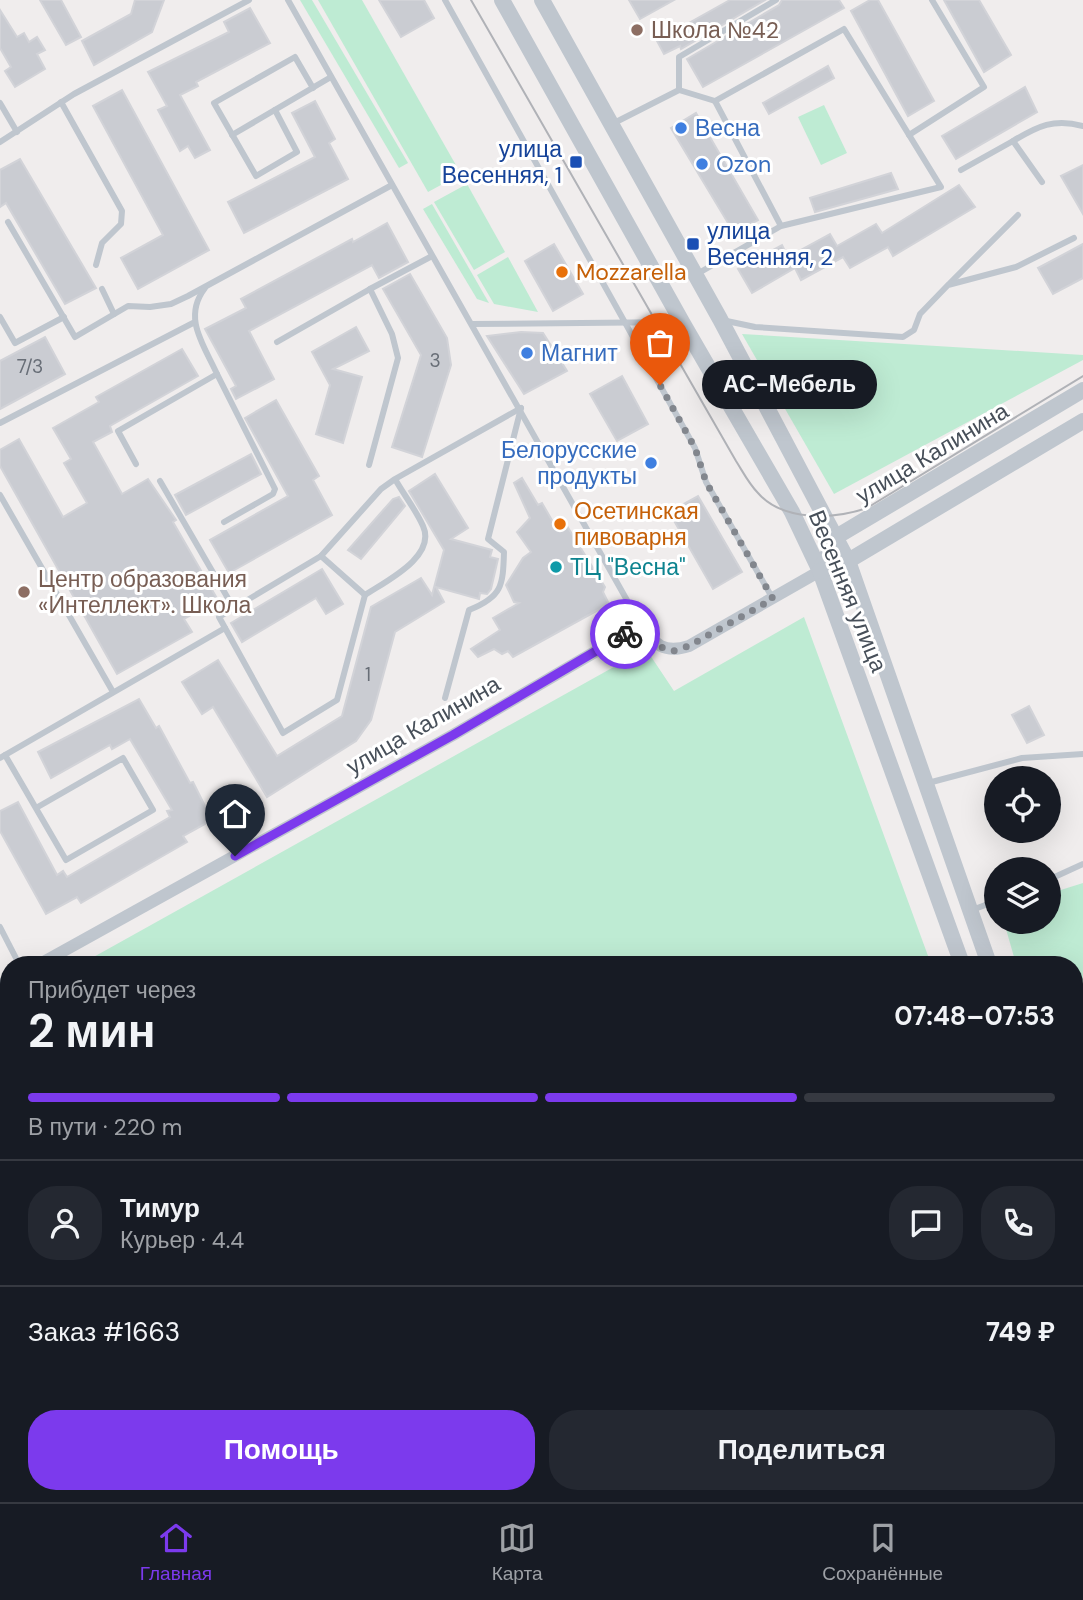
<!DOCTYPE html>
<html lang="ru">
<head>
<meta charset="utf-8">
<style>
  :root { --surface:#171b24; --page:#242831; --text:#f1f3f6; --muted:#9ea1a6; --line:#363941; --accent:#7c3aed }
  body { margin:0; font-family:"DM Sans",sans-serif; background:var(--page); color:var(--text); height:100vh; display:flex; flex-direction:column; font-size:26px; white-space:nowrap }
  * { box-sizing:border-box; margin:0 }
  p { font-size:23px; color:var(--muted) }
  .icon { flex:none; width:38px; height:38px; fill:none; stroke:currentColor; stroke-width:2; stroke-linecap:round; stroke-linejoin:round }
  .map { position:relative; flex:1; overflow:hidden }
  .drawer { position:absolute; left:0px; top:956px; width:1083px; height:548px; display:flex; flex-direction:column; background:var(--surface); border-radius:28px 28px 0 0; box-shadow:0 7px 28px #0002 }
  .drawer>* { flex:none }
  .controls { position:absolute; left:984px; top:766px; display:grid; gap:14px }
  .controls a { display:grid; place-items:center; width:77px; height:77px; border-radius:50%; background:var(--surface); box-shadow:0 7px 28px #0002; font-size:35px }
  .pin { position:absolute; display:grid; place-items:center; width:60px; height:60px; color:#fff; margin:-72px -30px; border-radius:50% 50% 50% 0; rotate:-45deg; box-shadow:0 0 7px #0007 }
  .pin .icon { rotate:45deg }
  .courier { position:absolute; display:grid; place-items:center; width:70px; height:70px; margin:-35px; border:5px solid #7c3aed; border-radius:50%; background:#fff; color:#222; box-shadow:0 2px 9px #0007 }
  .bubble { position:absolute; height:49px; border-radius:24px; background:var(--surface); box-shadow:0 7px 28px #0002; font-size:23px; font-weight:700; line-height:49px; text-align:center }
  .head em { font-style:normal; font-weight:700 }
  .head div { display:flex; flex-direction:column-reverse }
  .head { display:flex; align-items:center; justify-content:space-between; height:119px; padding:0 28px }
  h1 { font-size:46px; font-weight:700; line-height:52px }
  .bar { display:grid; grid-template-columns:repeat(4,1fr); gap:10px 7px; align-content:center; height:84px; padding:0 28px }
  .bar i { height:9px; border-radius:5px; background:var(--line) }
  .bar .on { background:var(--accent) }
  .bar p { grid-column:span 4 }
  .line { display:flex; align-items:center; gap:18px; padding:0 28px; border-top:2px solid var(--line) }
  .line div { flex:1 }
  .round { display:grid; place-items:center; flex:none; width:74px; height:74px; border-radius:28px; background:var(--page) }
  .primary-button { display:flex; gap:14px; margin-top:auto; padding:14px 28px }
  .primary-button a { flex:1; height:80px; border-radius:28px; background:var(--accent); color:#fff; font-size:28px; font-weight:700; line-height:80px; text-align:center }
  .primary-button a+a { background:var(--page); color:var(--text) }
  .tabs { display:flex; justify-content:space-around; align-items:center; height:98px; border-top:2px solid var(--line); background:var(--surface); font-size:19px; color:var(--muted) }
  .tabs a { display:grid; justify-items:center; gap:4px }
  .tabs .on { color:var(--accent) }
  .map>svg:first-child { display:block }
</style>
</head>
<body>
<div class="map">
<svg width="1083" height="1502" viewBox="0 0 1083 1502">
  <rect width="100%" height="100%" fill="#f0eded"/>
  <!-- green -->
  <g fill="#beebd3">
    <polygon points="300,0 312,0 408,163 399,168"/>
    <polygon points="318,0 362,0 461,174 428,192"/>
    <polygon points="824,105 847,153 821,165 798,117"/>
    <polygon points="467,184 505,252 474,270 434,202"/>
    <polygon points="432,204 489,303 477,299 423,209"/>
    <polygon points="508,257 538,312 494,304 477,275"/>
    <polygon points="742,334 1083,355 1083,360 834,494"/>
    <polygon points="804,617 931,964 81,964 646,649 674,691"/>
    <polygon points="1083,883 1083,1187 1074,1159 1074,964 1016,964 1004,922 1048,922 1048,894"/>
    <polygon points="9,1005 9,1481 0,1466 0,1010"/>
    <polygon points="1075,1481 1083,1502 21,1502 17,1495 1074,1494"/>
  </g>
  <!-- building -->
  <g fill="#caccd2" stroke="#d2d3d8" stroke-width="2">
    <polygon points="40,0 61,0 81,37 66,45"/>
    <polygon points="135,0 164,0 152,32 94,65 82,41 131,14"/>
    <polygon points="379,0 424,0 434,18 401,37"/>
    <polygon points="629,0 674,0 640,19"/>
    <polygon points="730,0 765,0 681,49 680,46 664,54 657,41"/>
    <polygon points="782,0 839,0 844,8 703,87 687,59 779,5"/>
    <polygon points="870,0 878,0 934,101 908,116 851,11"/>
    <polygon points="944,0 979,0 1011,55 984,72"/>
    <polygon points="250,8 270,43 196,82 198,86 180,95 210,150 195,158 188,146 180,151 158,110 167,106 148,72 229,32 224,22"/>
    <polygon points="0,10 17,37 24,33 29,42 37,37 45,50 37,54 45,69 15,87 5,71 11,67 0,48"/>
    <polygon points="828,66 834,78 769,114 763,103"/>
    <polygon points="1025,87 1037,112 956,159 942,136"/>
    <polygon points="122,90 209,250 138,289 121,258 163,235 93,106"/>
    <polygon points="315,101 335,139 329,143 348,179 244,233 228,202 315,157 292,113"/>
    <polygon points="696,113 758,220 734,233 671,128"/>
    <polygon points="20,159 96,288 65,304 6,203 0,207 0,170"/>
    <polygon points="1083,165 1083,214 1061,176"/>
    <polygon points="891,173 898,189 815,212 810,198"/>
    <polygon points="959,185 975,207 893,256 888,247 850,268 843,257 801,280 795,268 752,293 738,269 782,245 788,257 830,234 837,246 876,224 882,233"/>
    <polygon points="387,223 408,262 379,278 372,265 249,331 274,379 236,399 231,389 236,386 205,329 246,308 241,299 352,239 353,242"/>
    <polygon points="554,244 583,294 553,311 525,261"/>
    <polygon points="1083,244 1083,278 1053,294 1038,268"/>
    <polygon points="410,274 447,338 451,365 422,457 392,447 421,355 383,289"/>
    <polygon points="356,327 369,351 333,369 362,377 343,443 316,434 330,385 312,352"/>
    <polygon points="521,332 543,333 567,371 524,394 487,336"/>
    <polygon points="45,337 65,374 0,409 0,361"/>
    <polygon points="182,349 198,376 110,426 112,432 93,442 122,494 148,479 176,520 173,522 218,600 184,619 192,632 117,674 0,466 0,450 19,439 63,517 87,503 64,463 71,459 53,428 99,402 96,397"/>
    <polygon points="622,376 648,424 617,441 590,394"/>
    <polygon points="276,400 319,476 313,480 332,515 229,573 210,540 288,496 245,418"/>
    <polygon points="251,454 261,474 186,515 175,495"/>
    <polygon points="435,474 468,528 451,539 492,550 490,557 498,559 491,589 487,594 480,593 479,599 436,587 444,602 395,632 371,720 356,741 267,797 213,707 202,714 182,682 218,660 277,756 342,716 371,607 421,578 432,595 444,550 409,491"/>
    <polygon points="522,478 538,505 542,503 553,522 562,518 605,587 603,592 609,604 513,657 508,651 502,654 494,649 478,657 471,649 500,630 493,618 519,603 514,602 506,585 523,558 531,552 517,532 530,518 514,483"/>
    <polygon points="698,496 742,572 713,589 669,512"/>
    <polygon points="399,497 405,506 361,559 348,550 393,499"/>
    <polygon points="322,569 343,604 326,614 316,598 242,642 231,623"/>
    <polygon points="139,699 156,728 159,726 190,783 193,782 212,820 183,836 187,842 81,903 77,897 46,914 0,831 0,811 18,802 57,875 63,871 67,877 170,817 167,811 172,810 130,739 112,749 110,745 51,778 38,752"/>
    <polygon points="1029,706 1044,735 1027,743 1012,715"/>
  </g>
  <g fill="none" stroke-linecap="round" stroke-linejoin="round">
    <!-- service -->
    <g stroke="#bfc6ce" stroke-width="6">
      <polyline points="288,0 641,625"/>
      <polyline points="445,0 695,448 706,482 773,599"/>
      <polyline points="679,90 679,57 776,0"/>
      <polyline points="61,102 122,211 121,224 102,243 96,265"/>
      <polyline points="0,103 17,132"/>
      <polyline points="275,110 297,152 256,176 214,103 295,57 313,88"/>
      <polyline points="612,124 679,90 715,101"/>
      <polyline points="232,135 331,77"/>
      <polyline points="909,135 984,87 932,0"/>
      <polyline points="0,142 74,94 249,0"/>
      <polyline points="961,170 1013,141"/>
      <path d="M 1042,182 L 1013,141 C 1038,126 1054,118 1083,126"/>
      <polyline points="8,222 75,337 128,306 150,307 171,304 188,296 392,185"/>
      <polyline points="697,274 781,226 941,187 844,29 715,101 781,226"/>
      <polyline points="950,283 1018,215"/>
      <polyline points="102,289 114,314"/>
      <polyline points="0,317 15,343 64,317"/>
      <polyline points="722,320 755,327 903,337 914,330 920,314 948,285 1016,267 1074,238"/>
      <polyline points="472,324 680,322"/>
      <polyline points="277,342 370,289"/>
      <polyline points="217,374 275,489 273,494 224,522"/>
      <polyline points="0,423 193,323"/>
      <path d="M 136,464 L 118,431 L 217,374 C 204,345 182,318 205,288"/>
      <polyline points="369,465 398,358 392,334 370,289 432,256"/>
      <path d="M 395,479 C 404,495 416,510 423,526 C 437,557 384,582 365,595 L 337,700 L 283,733 L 219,617 L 321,556 L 381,489 L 395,479 L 521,408"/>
      <polyline points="160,481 233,607"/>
      <polyline points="0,495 113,692"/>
      <polyline points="321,556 365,595"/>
      <path d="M 445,698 L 469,610 C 502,597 503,586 504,552 L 488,539 L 521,408"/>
      <polyline points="5,755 66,860 153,810 123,758 36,808"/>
      <polyline points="0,758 225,628"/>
      <polyline points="928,783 1022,758 1083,754"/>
      <polyline points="1048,880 1083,864"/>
      <polyline points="972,910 996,901"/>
      <polyline points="0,927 19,964"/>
    </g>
    <!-- minor -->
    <g stroke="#bfc6ce" stroke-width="12">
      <path d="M 40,964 L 453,735 L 641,625 C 655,645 664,654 689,646 L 820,571"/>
      <polyline points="0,987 9,982"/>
    </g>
    <!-- tertiary -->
    <g stroke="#bfc6ce" stroke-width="16">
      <polyline points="502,0 682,322 792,512 820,571 962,964"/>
      <polyline points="542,0 720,319 848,561 989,964"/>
      <polyline points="820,571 836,537 1083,390"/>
      <polyline points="820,571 848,561 1083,421"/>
      <polyline points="1074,1212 1083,1236"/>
      <polyline points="1074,1297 1083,1322"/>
    </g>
    <!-- tram -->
    <path stroke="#b0b2b7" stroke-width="2" d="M 471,0 L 736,461 C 743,472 749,484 758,493 C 783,522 835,519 867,508 L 1083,376"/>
  </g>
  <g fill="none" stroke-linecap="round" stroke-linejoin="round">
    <!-- done -->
    <polyline stroke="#82868d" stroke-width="7" stroke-dasharray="0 12.6" points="625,634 641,625 655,645 673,651 689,646 773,599 706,482 695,448 660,385"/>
    <!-- route -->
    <polyline stroke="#7c3aed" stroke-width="9" points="235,856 453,735 625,634"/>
  </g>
  <!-- markers -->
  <g fill="#8d6e63" stroke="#fff" stroke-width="2.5">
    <circle cx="637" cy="30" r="7"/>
    <circle cx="24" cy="592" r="7"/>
  </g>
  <g fill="#3f7fe0" stroke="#fff" stroke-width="2.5">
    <circle cx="681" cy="128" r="7"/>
    <circle cx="702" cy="164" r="7"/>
    <circle cx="527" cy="353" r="7"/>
    <circle cx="651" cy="463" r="7"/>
  </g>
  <g fill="#1a4fb4" stroke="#fff" stroke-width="2.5">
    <rect x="569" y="155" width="14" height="14" rx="3.5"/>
    <rect x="686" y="237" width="14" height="14" rx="3.5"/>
  </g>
  <g fill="#e8710a" stroke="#fff" stroke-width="2.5">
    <circle cx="562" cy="272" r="7"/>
    <circle cx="560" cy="524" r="7"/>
  </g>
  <circle fill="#0f9aa8" stroke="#fff" stroke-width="2.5" cx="556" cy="567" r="7"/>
  <g text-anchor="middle" stroke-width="6" stroke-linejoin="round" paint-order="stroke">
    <!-- number labels -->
    <g font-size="19" fill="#686e77">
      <text x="435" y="367">3</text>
      <text x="30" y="373">7/3</text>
      <text x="368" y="681">1</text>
    </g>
    <!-- education labels -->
    <g font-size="23" fill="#785e54" stroke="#fff" text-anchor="start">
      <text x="651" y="38">Школа №42</text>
      <text x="38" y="587">Центр образования<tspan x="38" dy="26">«Интеллект». Школа</tspan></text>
    </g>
    <!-- shop labels -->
    <g font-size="23" fill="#366cbe" stroke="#fff" text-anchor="start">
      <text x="695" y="136">Весна</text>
      <text x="716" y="172">Ozon</text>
      <text x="541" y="361">Магнит</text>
      <text x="637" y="458" text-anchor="end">Белорусские<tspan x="637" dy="26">продукты</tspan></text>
    </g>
    <!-- transit labels -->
    <g font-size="23" fill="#164399" stroke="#fff" text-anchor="end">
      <text x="562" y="157">улица<tspan x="562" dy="26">Весенняя, 1</tspan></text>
      <text x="707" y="239" text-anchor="start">улица<tspan x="707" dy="26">Весенняя, 2</tspan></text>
    </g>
    <!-- food labels -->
    <g font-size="23" fill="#c56008" stroke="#fff" text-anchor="start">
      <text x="576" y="280">Mozzarella</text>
      <text x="574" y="519">Осетинская<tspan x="574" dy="26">пивоварня</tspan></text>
    </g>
    <!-- street labels -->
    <g font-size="23" fill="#474f59" stroke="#fff">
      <text transform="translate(932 453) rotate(-31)" y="8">улица Калинина</text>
      <text transform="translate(848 591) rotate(68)" y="8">Весенняя улица</text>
      <text transform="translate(423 725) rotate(-30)" y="8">улица Калинина</text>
    </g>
    <!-- culture labels -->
    <g font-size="23" fill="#0d838f" stroke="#fff" text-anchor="start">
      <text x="570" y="575">ТЦ "Весна"</text>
    </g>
  </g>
</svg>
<div class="controls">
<a><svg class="icon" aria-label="locate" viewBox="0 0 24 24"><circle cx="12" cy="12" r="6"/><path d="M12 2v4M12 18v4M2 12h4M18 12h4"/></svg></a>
<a><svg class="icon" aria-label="layers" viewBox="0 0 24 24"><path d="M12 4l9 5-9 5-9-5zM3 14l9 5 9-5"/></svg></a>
</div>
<div class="pin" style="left:660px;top:385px;background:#ea580c"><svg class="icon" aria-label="bag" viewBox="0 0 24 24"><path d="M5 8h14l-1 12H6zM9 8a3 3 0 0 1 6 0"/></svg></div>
<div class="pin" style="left:235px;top:856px;background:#1f2937"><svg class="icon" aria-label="home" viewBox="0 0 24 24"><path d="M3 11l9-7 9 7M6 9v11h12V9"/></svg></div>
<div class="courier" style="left:625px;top:634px"><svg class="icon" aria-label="bike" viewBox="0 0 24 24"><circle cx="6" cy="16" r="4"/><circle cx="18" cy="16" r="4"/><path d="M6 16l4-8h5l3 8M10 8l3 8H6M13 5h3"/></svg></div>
<div class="bubble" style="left:702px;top:360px;width:175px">АС-Мебель</div>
<section class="drawer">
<div class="head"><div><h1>2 мин</h1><p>Прибудет через</p></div><em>07:48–07:53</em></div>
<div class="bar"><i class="on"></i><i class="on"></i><i class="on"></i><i></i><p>В пути · 220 m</p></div>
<div class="line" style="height:126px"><a class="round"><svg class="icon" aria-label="person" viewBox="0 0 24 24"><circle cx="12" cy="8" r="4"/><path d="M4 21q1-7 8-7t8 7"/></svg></a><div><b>Тимур</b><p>Курьер · 4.4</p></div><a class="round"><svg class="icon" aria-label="chat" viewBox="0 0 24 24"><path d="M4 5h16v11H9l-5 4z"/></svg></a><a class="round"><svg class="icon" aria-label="phone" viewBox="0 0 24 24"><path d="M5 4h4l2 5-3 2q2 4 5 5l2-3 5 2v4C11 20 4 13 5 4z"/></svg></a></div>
<div class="line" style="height:91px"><div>Заказ #1663</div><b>749 ₽</b></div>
<div class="primary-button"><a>Помощь</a><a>Поделиться</a></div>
</section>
</div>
<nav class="tabs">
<a class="on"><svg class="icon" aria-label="home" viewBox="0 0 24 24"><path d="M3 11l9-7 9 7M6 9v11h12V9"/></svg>Главная</a>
<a><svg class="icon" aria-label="map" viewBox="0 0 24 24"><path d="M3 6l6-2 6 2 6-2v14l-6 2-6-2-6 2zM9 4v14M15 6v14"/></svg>Карта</a>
<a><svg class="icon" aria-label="saved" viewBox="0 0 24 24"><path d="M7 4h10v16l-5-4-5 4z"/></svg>Сохранённые</a>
</nav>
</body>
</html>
